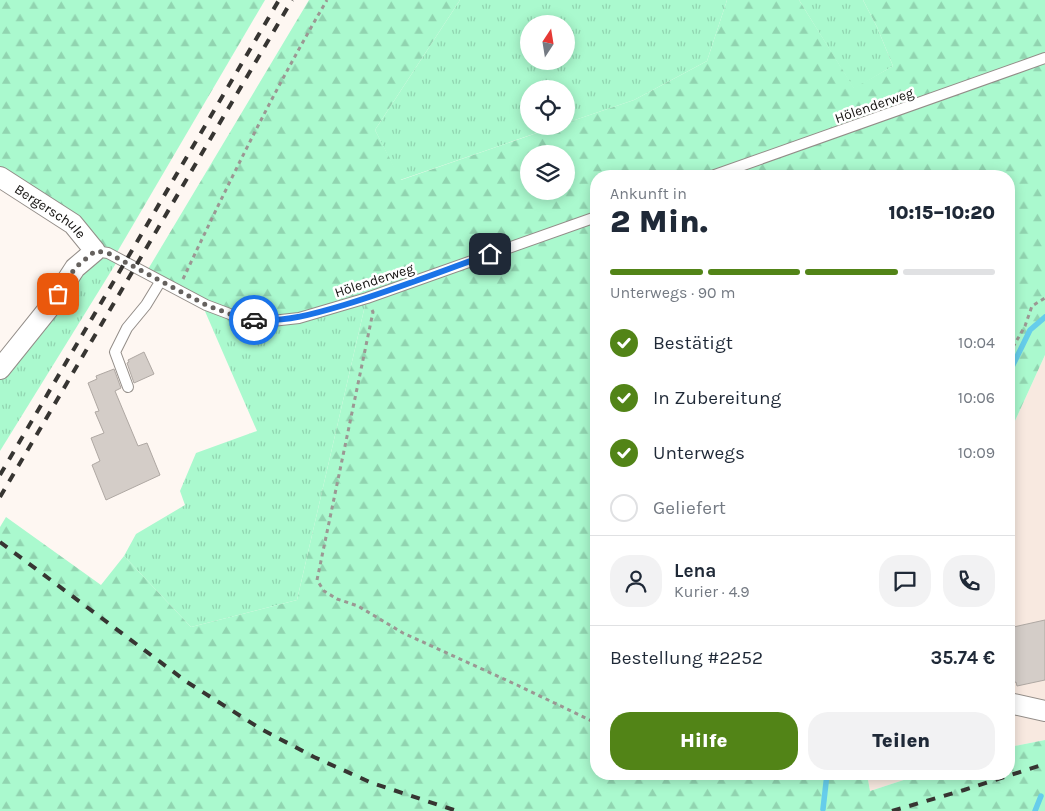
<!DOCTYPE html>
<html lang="de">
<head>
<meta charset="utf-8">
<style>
  :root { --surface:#fff; --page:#f2f2f3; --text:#1f2937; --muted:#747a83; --line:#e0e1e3; --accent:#528417 }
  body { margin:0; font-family:Karla,sans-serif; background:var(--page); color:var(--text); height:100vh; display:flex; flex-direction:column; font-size:19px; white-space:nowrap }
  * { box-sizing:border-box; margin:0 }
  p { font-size:16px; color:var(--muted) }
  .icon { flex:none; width:28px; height:28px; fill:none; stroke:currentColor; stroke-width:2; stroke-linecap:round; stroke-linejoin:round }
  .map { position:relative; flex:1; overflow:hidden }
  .panel { position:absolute; left:590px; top:170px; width:425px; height:610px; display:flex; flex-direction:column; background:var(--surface); border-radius:20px; box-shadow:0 2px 12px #0003 }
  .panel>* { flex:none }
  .needle { width:32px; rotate:12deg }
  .controls { position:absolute; left:520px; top:15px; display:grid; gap:10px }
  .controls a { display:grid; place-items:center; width:55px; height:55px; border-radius:50%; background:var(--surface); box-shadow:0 2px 12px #0003; font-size:25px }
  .pin { position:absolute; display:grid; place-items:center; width:42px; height:42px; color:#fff; margin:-21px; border-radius:10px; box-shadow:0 2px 8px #0006 }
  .courier { position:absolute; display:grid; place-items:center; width:50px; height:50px; margin:-25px; border:4px solid #1a73e8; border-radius:50%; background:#fff; color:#222; box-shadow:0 1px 6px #0007 }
  .summary em { font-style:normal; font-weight:800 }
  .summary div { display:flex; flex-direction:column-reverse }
  .summary { display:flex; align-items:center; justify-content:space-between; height:85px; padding:0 20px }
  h1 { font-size:32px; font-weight:800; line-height:38px }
  .bar { display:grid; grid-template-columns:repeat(4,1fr); gap:8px 5px; align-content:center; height:60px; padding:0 20px }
  .bar i { height:6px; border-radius:4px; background:var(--line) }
  .bar .on { background:var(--accent) }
  .bar p { grid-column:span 4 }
  .line { display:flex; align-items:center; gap:12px; padding:0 20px; border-top:1px solid var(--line) }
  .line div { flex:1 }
  .round { display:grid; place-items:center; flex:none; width:52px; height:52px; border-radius:20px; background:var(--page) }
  ol { padding:0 20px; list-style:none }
  li { display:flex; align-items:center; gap:15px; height:55px }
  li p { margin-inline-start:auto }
  li .icon { padding:5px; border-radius:50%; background:var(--accent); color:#fff; stroke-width:4 }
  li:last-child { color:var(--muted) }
  li i { width:28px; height:28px; border:2px solid var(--line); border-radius:50% }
  .primary-button { display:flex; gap:10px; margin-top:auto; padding:10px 20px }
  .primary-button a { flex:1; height:58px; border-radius:20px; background:var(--accent); color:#fff; font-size:20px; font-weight:800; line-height:58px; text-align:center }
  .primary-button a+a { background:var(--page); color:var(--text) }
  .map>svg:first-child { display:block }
</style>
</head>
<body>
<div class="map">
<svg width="1045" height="811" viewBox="0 0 1045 811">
  <defs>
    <pattern id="grass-tufts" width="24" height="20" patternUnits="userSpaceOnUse" patternTransform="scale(1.25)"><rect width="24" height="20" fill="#aaf9ce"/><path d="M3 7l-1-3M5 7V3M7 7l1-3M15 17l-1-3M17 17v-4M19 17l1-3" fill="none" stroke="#91d4b0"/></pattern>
    <pattern id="forest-firs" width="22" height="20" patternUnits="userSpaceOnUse" patternTransform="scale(1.25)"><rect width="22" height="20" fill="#aaf9ce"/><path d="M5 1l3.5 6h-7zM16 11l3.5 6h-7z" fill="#91d4b0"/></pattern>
  </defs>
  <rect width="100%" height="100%" fill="#fef7f2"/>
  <!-- built -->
  <g fill="#f8e9e0">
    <polygon points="1045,355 1045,740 1009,747 1009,434"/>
    <polygon points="867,774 922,774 870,791"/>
  </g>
  <!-- grass -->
  <g fill="url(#grass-tufts)" fill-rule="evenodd">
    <path d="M 460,0 L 727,0 L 707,61 L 634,100 L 566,123 L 566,89 L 529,89 L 529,126 L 557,126 L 400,180 L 375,130 ZM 529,24 L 566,24 L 566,61 L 529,61 Z"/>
    <polygon points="799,0 863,0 877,27 893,66 854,89"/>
    <polygon points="96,253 118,260 0,451 0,370"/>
    <polygon points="366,301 297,600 191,627 124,556 136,534 185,505 180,491 196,453 257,431 204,309"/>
  </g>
  <!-- forest -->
  <g fill="url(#forest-firs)" fill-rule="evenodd">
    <polygon points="0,0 265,0 116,254 96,248 0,173"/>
    <path d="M 309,0 L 460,0 L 375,130 L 401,180 L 557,126 L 566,126 L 566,123 L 634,100 L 707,61 L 727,0 L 799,0 L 854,88 L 893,66 L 877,27 L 863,0 L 1045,0 L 1045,355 L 1009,434 L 1009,176 L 596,176 L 596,774 L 867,774 L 870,791 L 922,774 L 1009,774 L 1009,747 L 1045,740 L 1045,811 L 0,811 L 0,527 L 6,517 L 101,585 L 124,556 L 191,627 L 297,600 L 366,301 C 327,309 284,324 245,316 C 214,310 175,286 147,271 ZM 529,154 L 566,154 L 566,191 L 529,191 Z"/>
  </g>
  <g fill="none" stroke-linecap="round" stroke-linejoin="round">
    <!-- stream -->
    <g stroke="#66cdeb" stroke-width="5.5">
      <polyline points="1009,373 1030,330 1045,317"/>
      <polyline points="823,809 827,774"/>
      <polyline points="1035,811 1041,796"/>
    </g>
  </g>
  <!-- building -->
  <g fill="#d4cdc8" stroke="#afa8a3">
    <polygon points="144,352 154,374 134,383 127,363 129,362 128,360"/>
    <polygon points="114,369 121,388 115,391 138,446 147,443 160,475 106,500 92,465 100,461 91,438 104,433 95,412 99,411 88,383 97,379 96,376"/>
    <polygon points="1045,620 1045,680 1017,686 1016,682 1009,684 1009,628"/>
  </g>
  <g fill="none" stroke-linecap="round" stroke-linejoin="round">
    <defs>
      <g id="lane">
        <polyline points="712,176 1045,58"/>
        <polyline points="95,251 108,253 206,305 243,319 272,321 299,318 367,298 596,217"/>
        <polyline points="128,387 115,352 127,328 146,305 160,282"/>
      </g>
      <g id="street">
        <path id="s1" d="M 0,177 L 73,224 L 95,251 L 75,268 L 49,308 L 0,369"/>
        <polyline points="1009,703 1045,711"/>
      </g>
    </defs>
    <!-- lane casing -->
    <use href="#lane" stroke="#938d88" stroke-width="12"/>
    <!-- street casing -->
    <use href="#street" stroke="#938d88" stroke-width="22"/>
    <!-- path -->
    <g stroke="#9b9793" stroke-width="3" stroke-dasharray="4 4" stroke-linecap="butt">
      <path d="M 183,279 C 228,184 274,90 327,0"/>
      <polyline points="372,310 373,312 317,580 324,591 337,599 358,606 403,633 517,685 596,723"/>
      <polyline points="1009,354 1025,326 1032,306 1045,298"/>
    </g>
    <!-- lane -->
    <use href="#lane" stroke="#fff" stroke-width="10"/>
    <!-- street -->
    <use href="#street" stroke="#fff" stroke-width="20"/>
    <!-- rail -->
    <g stroke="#373532" stroke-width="4" stroke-dasharray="9 9" stroke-linecap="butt">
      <polyline points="0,475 279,0"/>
      <polyline points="0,497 292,0"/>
      <polyline points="0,542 187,682 261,729 314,757 372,783 457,811"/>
      <polyline points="892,811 964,790 1045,764"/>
    </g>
  </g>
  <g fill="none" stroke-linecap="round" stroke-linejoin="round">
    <!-- done -->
    <polyline stroke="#65615e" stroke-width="5" stroke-dasharray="0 9" points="58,294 75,268 95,251 108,253 206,305 243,319 254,320"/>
    <!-- route -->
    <path stroke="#1a73e8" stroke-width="6" d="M 254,320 C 286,322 314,314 344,305 C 394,290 442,271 490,254"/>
  </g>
  <g text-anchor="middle" stroke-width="5" stroke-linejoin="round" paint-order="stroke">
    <!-- street labels -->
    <g font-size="14" fill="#12100e" stroke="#fff">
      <text transform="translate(874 105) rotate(-19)" y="5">Hölenderweg</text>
      <text dy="5" stroke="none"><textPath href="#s1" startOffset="61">Bergerschule</textPath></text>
      <text transform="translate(374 280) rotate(-18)" y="5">Hölenderweg</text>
    </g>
  </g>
</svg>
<div class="controls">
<a><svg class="needle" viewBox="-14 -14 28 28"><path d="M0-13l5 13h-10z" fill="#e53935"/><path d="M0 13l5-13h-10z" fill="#747a83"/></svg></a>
<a><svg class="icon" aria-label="locate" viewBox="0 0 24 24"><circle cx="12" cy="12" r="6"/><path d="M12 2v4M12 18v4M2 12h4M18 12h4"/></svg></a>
<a><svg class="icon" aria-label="layers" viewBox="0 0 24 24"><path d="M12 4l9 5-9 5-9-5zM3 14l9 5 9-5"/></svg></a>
</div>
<div class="pin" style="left:58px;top:294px;background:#ea580c"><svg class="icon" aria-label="bag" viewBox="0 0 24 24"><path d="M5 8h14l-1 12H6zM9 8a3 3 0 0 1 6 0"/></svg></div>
<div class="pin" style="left:490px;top:254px;background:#1f2937"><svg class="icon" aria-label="home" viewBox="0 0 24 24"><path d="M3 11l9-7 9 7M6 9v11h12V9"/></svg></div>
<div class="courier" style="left:254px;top:320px"><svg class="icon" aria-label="car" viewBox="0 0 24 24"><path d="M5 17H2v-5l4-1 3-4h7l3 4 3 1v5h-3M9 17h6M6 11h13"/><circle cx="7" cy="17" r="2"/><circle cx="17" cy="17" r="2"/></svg></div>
<section class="panel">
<div class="summary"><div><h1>2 Min.</h1><p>Ankunft in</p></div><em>10:15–10:20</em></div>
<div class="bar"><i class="on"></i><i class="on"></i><i class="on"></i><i></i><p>Unterwegs · 90 m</p></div>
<ol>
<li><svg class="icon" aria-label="check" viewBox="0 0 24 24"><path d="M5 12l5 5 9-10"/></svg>Bestätigt<p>10:04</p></li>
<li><svg class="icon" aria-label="check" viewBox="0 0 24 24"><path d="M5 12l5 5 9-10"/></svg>In Zubereitung<p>10:06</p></li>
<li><svg class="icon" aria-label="check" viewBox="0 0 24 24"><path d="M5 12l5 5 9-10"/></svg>Unterwegs<p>10:09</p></li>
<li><i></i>Geliefert</li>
</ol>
<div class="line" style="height:90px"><a class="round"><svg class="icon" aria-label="person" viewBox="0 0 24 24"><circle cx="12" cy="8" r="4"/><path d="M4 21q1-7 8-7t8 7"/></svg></a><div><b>Lena</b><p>Kurier · 4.9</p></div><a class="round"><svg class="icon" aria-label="chat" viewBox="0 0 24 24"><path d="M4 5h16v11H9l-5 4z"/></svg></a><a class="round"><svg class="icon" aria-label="phone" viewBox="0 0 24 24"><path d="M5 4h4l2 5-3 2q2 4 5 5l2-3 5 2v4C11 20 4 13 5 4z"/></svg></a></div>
<div class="line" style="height:65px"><div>Bestellung #2252</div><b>35.74 €</b></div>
<div class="primary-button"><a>Hilfe</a><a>Teilen</a></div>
</section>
</div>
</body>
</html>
